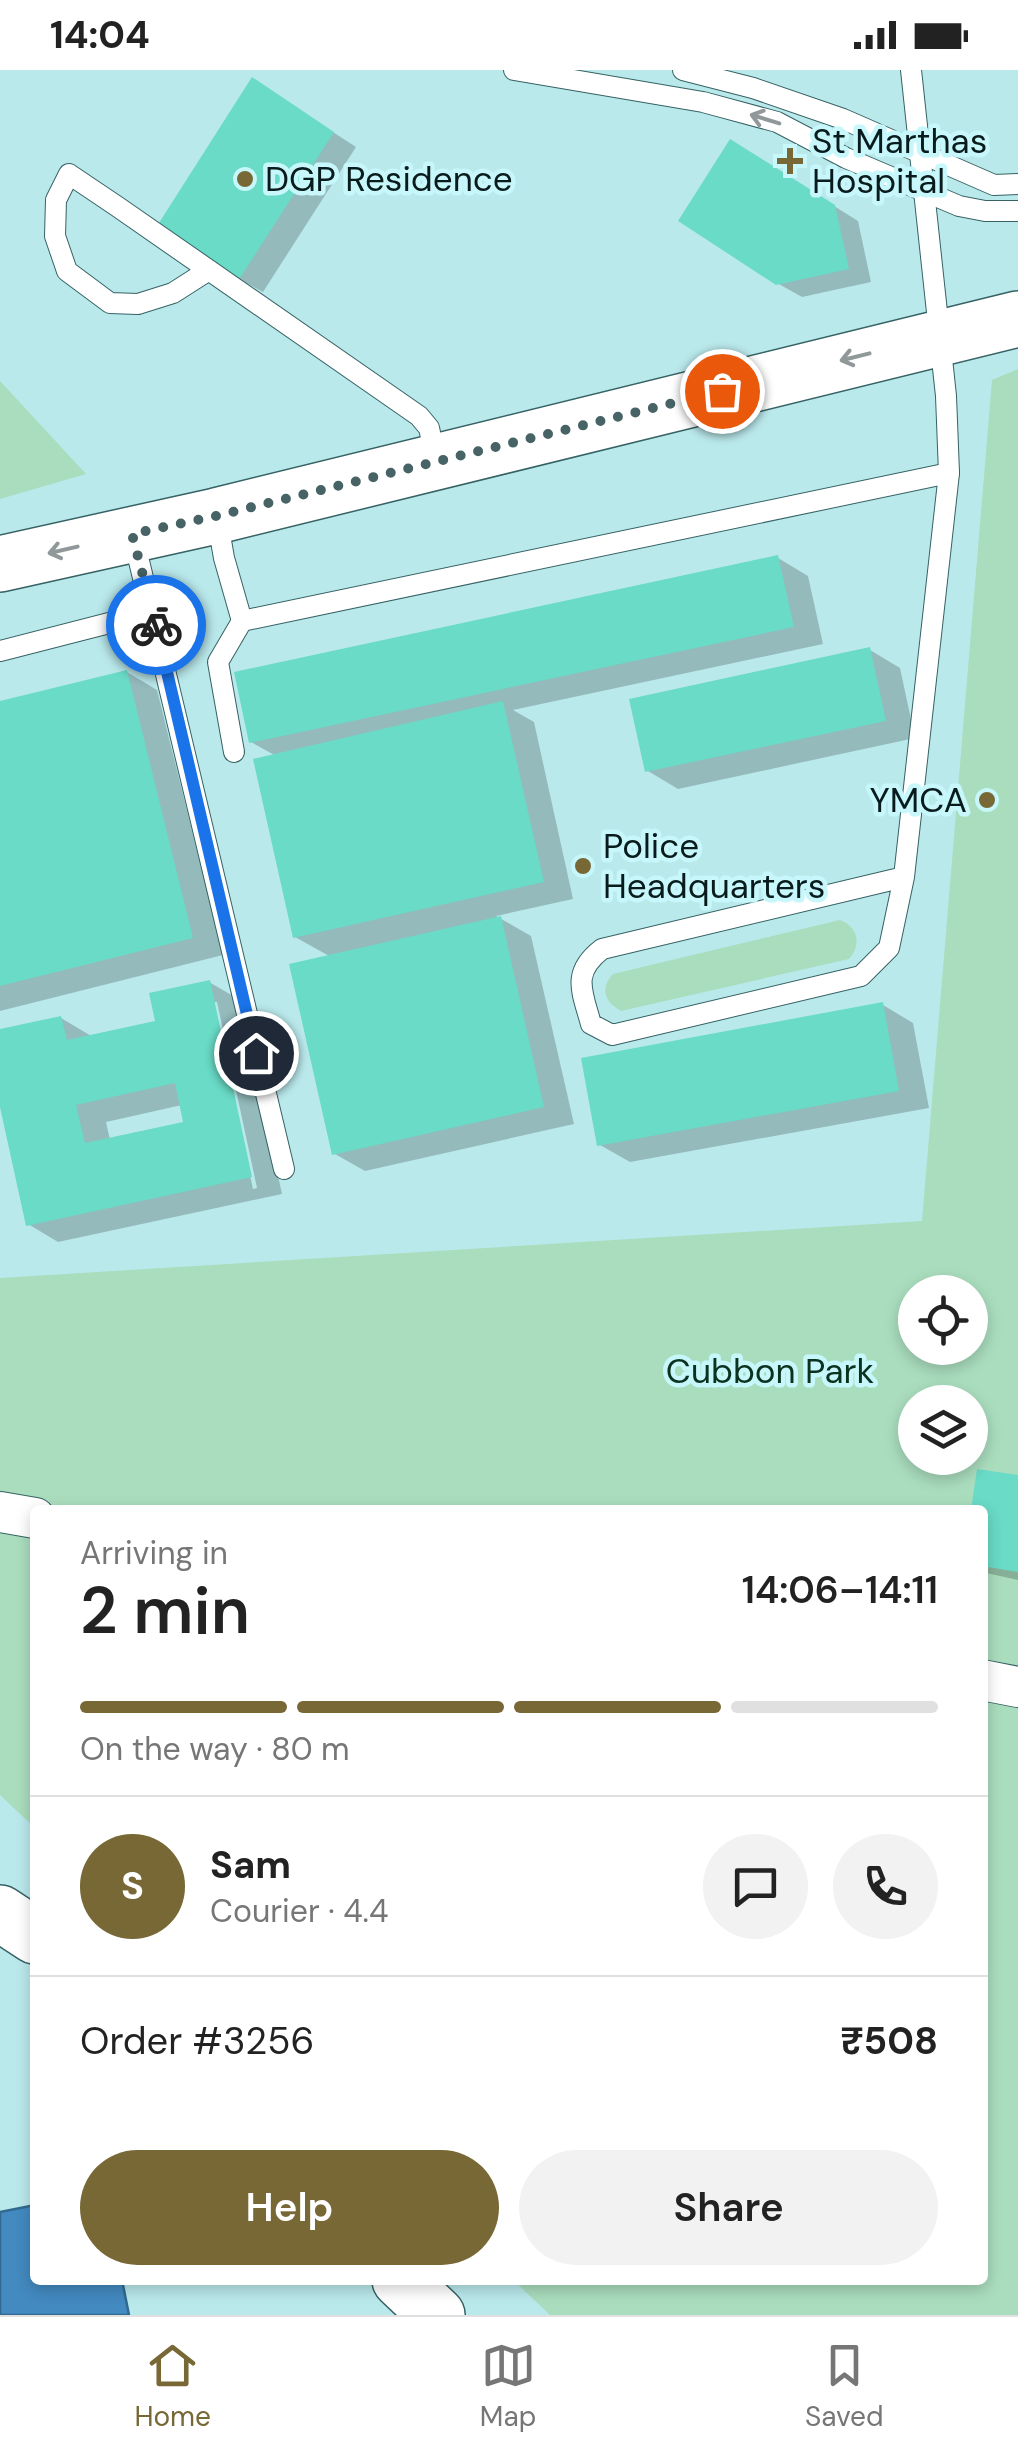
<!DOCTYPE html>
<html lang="en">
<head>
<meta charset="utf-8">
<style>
  :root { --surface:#fff; --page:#f2f2f2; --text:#222; --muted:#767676; --line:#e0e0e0; --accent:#776836 }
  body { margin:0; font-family:"DM Sans",sans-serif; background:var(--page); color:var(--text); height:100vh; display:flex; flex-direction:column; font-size:38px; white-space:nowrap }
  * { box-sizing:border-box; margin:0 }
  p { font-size:32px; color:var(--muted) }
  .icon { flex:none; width:55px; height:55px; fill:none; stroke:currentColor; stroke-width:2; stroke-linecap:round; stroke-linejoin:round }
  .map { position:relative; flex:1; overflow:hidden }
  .drawer { position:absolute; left:30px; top:1435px; width:958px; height:780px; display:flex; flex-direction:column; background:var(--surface); border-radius:10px; box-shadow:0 5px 15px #0003 }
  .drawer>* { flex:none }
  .controls { position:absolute; left:898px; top:1205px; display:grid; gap:20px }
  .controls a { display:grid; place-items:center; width:90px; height:90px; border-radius:50%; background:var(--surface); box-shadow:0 5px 15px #0003; font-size:50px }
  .pin { position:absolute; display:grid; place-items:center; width:85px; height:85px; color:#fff; margin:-42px; border:5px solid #fff; border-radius:50%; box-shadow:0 2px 10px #0007 }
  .courier { position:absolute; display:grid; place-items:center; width:100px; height:100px; margin:-50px; border:8px solid #1a73e8; border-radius:50%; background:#fff; color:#222; box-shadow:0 2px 12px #0007 }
  .headline em { font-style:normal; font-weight:600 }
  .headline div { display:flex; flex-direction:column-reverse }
  .headline { display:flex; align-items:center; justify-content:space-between; height:170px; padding:0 50px }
  h1 { font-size:65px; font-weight:600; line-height:75px }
  .bar { display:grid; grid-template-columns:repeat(4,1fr); gap:15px 10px; align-content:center; height:120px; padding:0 50px }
  .bar i { height:12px; border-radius:8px; background:var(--line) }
  .bar .on { background:var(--accent) }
  .bar p { grid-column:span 4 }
  .line { display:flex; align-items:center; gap:25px; padding:0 50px; border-top:2px solid var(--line) }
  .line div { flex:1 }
  .round { display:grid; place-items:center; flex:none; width:105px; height:105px; border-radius:52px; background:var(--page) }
  .button { display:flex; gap:20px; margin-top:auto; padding:20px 50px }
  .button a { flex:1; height:115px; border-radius:60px; background:var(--accent); color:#fff; font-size:40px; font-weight:600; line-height:115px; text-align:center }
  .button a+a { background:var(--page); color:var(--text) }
  .status { display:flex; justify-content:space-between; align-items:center; height:70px; padding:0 50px; background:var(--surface); direction:ltr }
  .status svg { height:28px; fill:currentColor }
  .dock { display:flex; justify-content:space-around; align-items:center; height:140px; border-top:2px solid var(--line); background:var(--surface); font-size:28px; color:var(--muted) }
  .dock a { display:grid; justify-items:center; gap:5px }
  .dock .on { color:var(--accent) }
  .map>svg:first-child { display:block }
</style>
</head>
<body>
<div class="status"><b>14:04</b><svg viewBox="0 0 49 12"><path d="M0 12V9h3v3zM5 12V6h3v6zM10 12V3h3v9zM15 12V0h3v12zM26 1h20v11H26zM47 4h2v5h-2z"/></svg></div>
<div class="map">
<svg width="1018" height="2245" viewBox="0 0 1018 2245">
  <rect width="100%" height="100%" fill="#bae9ec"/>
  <!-- green -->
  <g fill="#aaddbe" fill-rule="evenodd">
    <path d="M 1018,299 L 1018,2245 L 550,2245 L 513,2210 L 982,2210 L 982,1440 L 35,1440 L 35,1758 L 0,1725 L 0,1208 L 922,1151 L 992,310 ZM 915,1222 L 970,1222 L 970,1278 L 915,1278 ZM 915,1332 L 970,1332 L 970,1388 L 915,1388 Z"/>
    <polygon points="0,311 86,404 0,429"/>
    <path d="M 840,850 C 858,857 862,874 849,889 L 621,941 C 604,932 600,918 613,904 Z"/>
  </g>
  <!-- water -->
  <polygon fill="#438ac0" stroke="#32698f" stroke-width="2.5" points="35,2135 35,2210 122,2210 129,2245 0,2245 0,2142"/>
  <!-- shadow -->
  <g fill="#0003" fill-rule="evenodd">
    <polygon points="253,10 356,77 263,222 239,209"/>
    <polygon points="754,86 858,151 871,212 802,227 777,213"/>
    <polygon points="778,488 808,506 823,574 513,640 534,652 573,829 496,846 531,866 574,1054 365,1101 335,1084 331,887 295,867 276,686 251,672"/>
    <polygon points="870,580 900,598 915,668 678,719 648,701"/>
    <polygon points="127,602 157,620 223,885 0,941 0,634"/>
    <path d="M 209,912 L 240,930 L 282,1124 L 58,1172 L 28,1154 L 0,1025 L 0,962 L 61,948 L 93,967 L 158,953 ZM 212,932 L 217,932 L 257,1118 L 253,1119 ZM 182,1035 L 186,1054 L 110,1070 L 106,1052 Z"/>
    <polygon points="883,935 913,953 929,1038 630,1092 600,1075"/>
    <polygon points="1018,1408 1018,1510 982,1502 982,1440 974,1440"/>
  </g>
  <!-- building -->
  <g fill="#69dbc6" fill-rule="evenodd">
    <polygon points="252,7 334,62 238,211 157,156"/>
    <polygon points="730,69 835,135 849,199 776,215 678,151"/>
    <polygon points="778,485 794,557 249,673 234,602"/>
    <polygon points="870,577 886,651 645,702 629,629"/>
    <polygon points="127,600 193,868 0,916 0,631"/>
    <polygon points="503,631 544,812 293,868 253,689"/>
    <polygon points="501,846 544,1037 332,1085 289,894"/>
    <path d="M 210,910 L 252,1107 L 26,1156 L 0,1037 L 0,959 L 61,946 L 67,970 L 155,951 L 149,923 ZM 175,1013 L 183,1052 L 85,1073 L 76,1035 Z"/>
    <polygon points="883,932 899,1021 597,1076 581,988"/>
    <polygon points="977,1399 1018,1405 1018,1502 982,1496 982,1440 971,1440"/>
  </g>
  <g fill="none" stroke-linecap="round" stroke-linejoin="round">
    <defs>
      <g id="service">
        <polyline points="514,0 703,32 777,52 846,88 959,136 985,141 1018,141"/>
        <polyline points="683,0 753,18 843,49 994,115 1018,114"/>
        <polyline points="209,200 173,223 138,234 110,233 67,201 55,166 56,130 69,104 118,137 419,346 429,358 436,391"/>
        <polyline points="217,448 224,488 242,551 949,403"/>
        <polyline points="133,466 284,1099"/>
        <polyline points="0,581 152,542"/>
        <polyline points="234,682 218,592 242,551"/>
        <path d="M 904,807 L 889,878 L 861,906 L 612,965 L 591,954 C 582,921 571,903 602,879 L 904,807 L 949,403 L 946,326 L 911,0"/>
      </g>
      <g id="minor">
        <polyline points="0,1442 35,1448"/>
        <polyline points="982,1610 1018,1617"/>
      </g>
      <g id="primary">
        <polyline points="0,494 216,446 1018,249"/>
        <polyline points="0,1843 35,1866"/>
        <polyline points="400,2210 437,2245"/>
      </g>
    </defs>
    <!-- service casing -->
    <use href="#service" stroke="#366264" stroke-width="22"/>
    <!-- minor casing -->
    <use href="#minor" stroke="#366264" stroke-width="42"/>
    <!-- primary casing -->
    <use href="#primary" stroke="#366264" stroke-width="58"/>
    <!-- service -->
    <use href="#service" stroke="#fff" stroke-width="20"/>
    <!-- minor -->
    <use href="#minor" stroke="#fff" stroke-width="40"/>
    <!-- primary -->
    <use href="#primary" stroke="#fff" stroke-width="55"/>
  </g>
  <!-- one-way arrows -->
  <defs><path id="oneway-shaft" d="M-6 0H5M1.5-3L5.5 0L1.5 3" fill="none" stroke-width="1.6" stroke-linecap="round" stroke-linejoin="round" transform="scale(2.5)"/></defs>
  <g stroke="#909899">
    <use href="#oneway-shaft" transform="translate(765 49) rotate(-163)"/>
    <use href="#oneway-shaft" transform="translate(855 287) rotate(166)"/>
    <use href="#oneway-shaft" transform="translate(63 480) rotate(167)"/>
  </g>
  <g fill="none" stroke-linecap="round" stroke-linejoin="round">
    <!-- done -->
    <polyline stroke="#476365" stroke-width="10" stroke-dasharray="0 18" points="156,555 132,464 216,446 722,321"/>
    <!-- route -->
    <polyline stroke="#1a73e8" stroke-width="12" points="156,555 256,983"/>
  </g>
  <!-- markers -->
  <g fill="#776836" stroke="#c7f7fa" stroke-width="4">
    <path d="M785 76h10v10h10v10h-10v10h-10v-10h-10v-10h10z"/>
    <circle cx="245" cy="109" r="10"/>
    <circle cx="987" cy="730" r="10"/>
    <circle cx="583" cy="796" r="10"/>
  </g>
  <g text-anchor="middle" stroke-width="9" stroke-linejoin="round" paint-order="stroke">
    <!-- poi labels -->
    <g font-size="35" fill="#091b1c" stroke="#c7f7fa" text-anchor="start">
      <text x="812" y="83">St Marthas<tspan x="812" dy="40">Hospital</tspan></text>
      <text x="265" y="121">DGP Residence</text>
      <text x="967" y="742" text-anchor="end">YMCA</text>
      <text x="603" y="788">Police<tspan x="603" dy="40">Headquarters</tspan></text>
    </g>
    <!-- park labels -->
    <g font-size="35" fill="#0b321f" stroke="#c7f7fa">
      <text x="770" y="1313">Cubbon Park</text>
    </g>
  </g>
</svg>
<div class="controls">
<a><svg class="icon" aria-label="locate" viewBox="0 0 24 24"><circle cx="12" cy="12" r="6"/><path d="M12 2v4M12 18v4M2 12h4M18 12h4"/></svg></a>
<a><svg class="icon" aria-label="layers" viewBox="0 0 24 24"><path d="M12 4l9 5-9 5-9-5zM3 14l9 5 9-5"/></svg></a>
</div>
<div class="pin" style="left:722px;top:321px;background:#ea580c"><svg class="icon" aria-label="bag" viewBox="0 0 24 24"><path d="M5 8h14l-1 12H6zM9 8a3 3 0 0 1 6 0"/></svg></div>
<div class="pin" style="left:256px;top:983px;background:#1f2937"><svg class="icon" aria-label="home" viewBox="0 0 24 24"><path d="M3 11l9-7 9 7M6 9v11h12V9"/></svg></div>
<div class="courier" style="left:156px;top:555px"><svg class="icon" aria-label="bike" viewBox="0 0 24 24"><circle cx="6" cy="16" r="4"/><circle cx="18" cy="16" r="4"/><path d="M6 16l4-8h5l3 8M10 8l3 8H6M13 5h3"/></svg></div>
<section class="drawer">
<div class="headline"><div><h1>2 min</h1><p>Arriving in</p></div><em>14:06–14:11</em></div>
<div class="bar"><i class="on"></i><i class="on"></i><i class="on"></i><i></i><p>On the way · 80 m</p></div>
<div class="line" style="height:180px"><b class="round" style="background:var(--accent);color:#fff">S</b><div><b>Sam</b><p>Courier · 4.4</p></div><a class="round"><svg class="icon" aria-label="chat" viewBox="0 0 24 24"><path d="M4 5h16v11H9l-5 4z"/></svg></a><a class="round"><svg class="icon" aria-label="phone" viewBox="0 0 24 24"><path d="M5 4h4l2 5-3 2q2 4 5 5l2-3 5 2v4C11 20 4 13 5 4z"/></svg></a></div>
<div class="line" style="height:130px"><div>Order #3256</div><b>₹508</b></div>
<div class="button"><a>Help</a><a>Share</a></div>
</section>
</div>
<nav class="dock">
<a class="on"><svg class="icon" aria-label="home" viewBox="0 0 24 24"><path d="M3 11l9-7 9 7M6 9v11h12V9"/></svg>Home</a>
<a><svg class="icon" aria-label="map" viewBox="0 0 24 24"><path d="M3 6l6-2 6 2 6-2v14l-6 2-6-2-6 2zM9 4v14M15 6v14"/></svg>Map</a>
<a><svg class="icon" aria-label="saved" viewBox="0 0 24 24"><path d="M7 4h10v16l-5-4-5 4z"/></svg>Saved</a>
</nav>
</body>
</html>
